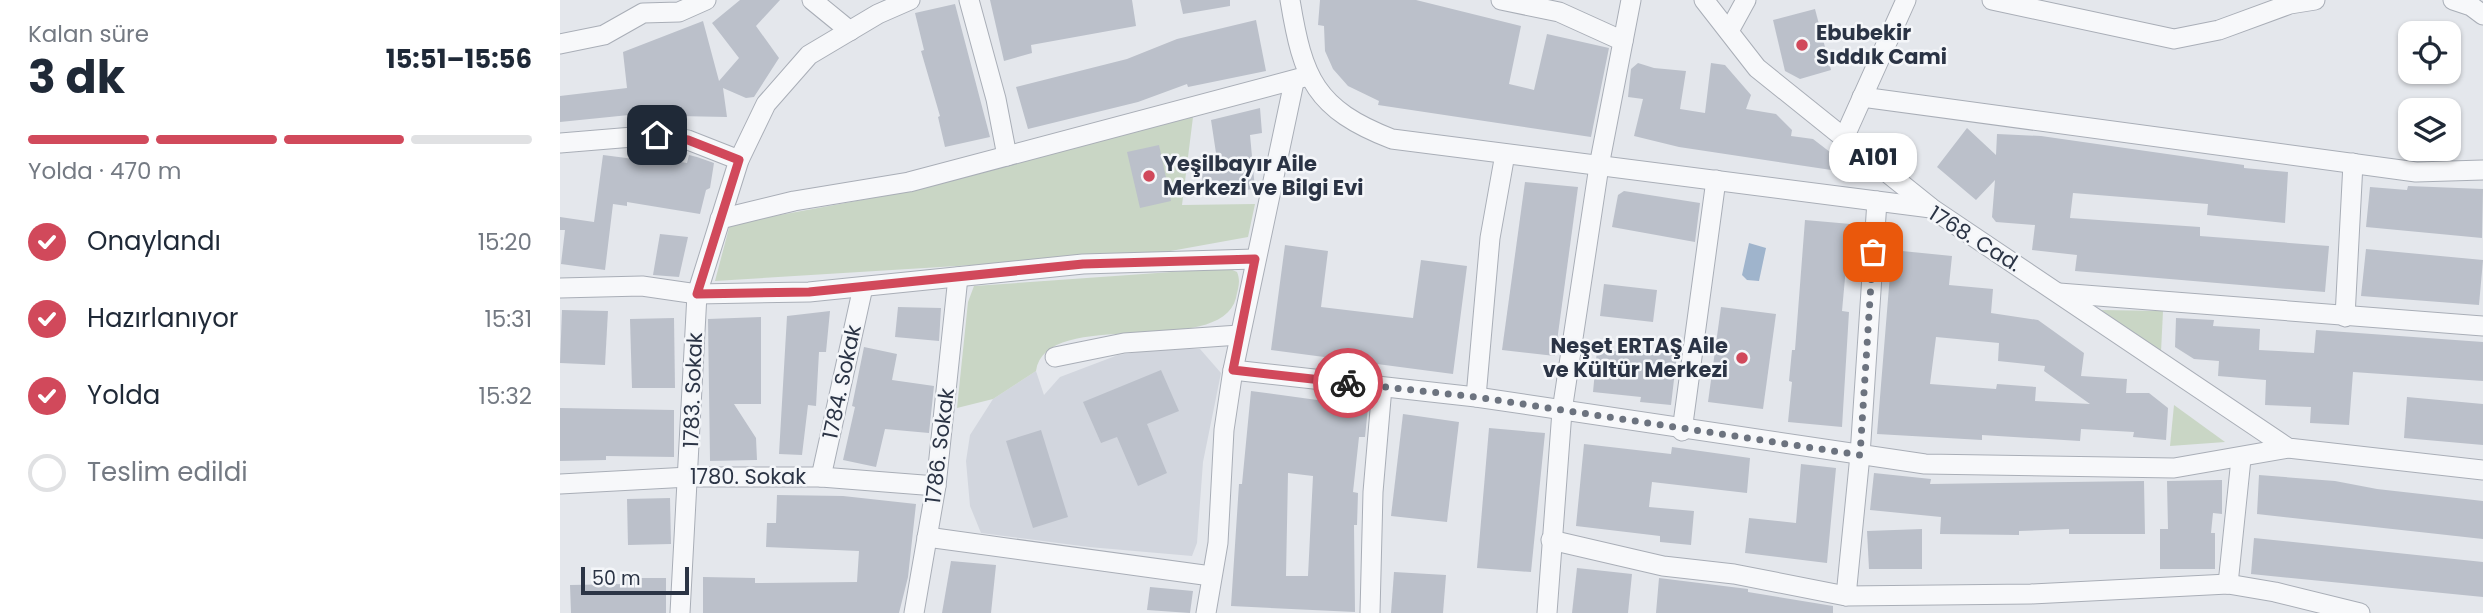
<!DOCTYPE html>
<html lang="tr">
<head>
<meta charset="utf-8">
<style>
  :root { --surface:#fff; --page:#f2f2f3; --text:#1f2937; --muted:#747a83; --line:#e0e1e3; --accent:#d1495b }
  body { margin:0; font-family:Poppins,sans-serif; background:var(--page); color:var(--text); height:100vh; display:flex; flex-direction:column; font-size:26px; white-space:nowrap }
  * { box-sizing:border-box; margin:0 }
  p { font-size:23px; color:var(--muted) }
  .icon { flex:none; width:38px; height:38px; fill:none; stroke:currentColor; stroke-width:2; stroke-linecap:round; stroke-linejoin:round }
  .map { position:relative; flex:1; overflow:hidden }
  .drawer { display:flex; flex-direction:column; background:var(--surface); width:560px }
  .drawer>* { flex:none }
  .fabs { position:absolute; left:1838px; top:21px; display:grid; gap:14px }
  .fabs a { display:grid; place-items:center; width:63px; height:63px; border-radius:14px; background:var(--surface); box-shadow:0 2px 5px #0004; font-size:35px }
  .scale { position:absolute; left:21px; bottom:18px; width:108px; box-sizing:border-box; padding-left:7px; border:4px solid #2b3445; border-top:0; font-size:19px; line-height:24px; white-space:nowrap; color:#2b3445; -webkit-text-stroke:5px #f4f6f9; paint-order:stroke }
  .pin { position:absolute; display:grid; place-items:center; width:60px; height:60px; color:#fff; margin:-30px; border-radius:14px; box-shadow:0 4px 10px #0006 }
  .courier { position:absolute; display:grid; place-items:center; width:70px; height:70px; margin:-35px; border:5px solid #d1495b; border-radius:50%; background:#fff; color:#222; box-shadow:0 2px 9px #0007 }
  .bubble { position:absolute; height:49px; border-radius:21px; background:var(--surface); box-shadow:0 2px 5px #0004; font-size:23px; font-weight:700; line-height:49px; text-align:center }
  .summary em { font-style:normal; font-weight:700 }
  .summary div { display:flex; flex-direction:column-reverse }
  .summary { display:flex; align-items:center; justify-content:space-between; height:119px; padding:0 28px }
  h1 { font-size:46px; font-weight:700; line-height:52px }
  .bar { display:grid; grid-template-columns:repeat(4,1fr); gap:10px 7px; align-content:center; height:84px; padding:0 28px }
  .bar i { height:9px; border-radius:5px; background:var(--line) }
  .bar .active { background:var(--accent) }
  .bar p { grid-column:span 4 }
  ol { padding:0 28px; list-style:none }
  li { display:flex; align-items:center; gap:21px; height:77px }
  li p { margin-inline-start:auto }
  li .icon { padding:7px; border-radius:50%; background:var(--accent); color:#fff; stroke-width:4 }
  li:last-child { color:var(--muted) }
  li i { width:38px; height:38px; border:4px solid var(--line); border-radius:50% }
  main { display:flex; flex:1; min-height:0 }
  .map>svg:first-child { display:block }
</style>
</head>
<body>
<main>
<section class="drawer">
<div class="summary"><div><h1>3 dk</h1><p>Kalan süre</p></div><em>15:51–15:56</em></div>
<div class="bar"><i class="active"></i><i class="active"></i><i class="active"></i><i></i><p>Yolda · 470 m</p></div>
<ol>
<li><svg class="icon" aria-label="check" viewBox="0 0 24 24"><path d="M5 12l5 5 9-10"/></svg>Onaylandı<p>15:20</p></li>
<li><svg class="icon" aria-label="check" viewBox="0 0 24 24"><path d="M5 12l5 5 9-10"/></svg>Hazırlanıyor<p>15:31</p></li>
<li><svg class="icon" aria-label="check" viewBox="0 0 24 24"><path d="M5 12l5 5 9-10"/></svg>Yolda<p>15:32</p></li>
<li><i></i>Teslim edildi</li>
</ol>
</section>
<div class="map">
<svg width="1923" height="613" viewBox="0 0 1923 613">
  <rect width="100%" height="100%" fill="#e4e7ec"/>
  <!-- built -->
  <polygon fill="#d2d6de" points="597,349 640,349 661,373 643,462 637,543 632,556 529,547 421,533 410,506 406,461 410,435 433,399 476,371 484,395 500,377 558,355"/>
  <!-- green -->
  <g fill="#c9d6c5">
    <polygon points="633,117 622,205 695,204 688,237 594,254 155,281 170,224 329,195"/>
    <path d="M 668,268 L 677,272 C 681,282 678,288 676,298 C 660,360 486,305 476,371 L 433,399 L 397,408 L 408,302 L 414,286 Z"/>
    <polygon points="1541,310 1603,311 1601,352"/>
    <polygon points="1614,405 1665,442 1610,446"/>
  </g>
  <!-- water -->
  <polygon fill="#9fb4cc" points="1189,243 1206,248 1199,281 1187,280 1182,275"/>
  <!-- building -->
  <g fill="#bbc0ca" fill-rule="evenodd">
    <polygon points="180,0 220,0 196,26 219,58 194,97 186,98 163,88 167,117 69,115 0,122 0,96 67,88 63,52 143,21 159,81 179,58 152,23"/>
    <polygon points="430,0 572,0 576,26 471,45 472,53 444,61"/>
    <polygon points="620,0 670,0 670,6 623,14"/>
    <polygon points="760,0 856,0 961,26 949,84 974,90 987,34 1049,48 1031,137 818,105 819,101 788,86 773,69 765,51 764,26 758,25"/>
    <polygon points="395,4 430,137 385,147 378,117 380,116 361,51 364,50 355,13"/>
    <polygon points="1255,9 1271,70 1240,79 1225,71 1213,20"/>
    <polygon points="696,20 706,71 628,87 627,84 578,102 468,129 456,87 567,59 617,39"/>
    <polygon points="1078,63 1094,68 1126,71 1120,109 1145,113 1151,63 1165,65 1191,95 1186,109 1216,114 1232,130 1231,136 1253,139 1279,159 1278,171 1119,147 1074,136 1083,99 1068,97 1071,69"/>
    <polygon points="700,108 702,133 690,135 695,189 644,194 640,155 656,153 651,120"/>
    <polygon points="1407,128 1436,155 1437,134 1481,136 1684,165 1684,168 1728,172 1725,223 1647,215 1648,204 1513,193 1510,218 1640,227 1640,236 1769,246 1765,292 1515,271 1517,255 1472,250 1475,225 1436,222 1432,217 1435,180 1416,200 1377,167"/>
    <polygon points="599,145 611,201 580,208 567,152"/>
    <polygon points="43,155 82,160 83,156 127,163 129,155 137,157 154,163 150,188 146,190 140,214 67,202 67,206 53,204 45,270 1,264 5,230 0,230 0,217 34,222"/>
    <polygon points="965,182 1018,187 995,356 942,350"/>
    <polygon points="1848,186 1923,189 1922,238 1806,227 1810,187 1847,190"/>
    <polygon points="1064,191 1140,203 1135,242 1052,227 1058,195"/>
    <polygon points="1245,220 1302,225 1299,257 1287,256 1282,311 1289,312 1282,427 1228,422 1232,382 1229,381 1232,350 1235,350"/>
    <polygon points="100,234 128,237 119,277 93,275"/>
    <polygon points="725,245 768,251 761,307 853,318 861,260 907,266 893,374 711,350"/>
    <polygon points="1806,249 1923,260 1919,305 1801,296"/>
    <path d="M 1332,250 L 1392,256 L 1389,285 L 1433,289 L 1431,313 L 1478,320 L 1524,353 L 1521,376 L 1567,379 L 1566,393 L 1589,393 L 1608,408 L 1606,440 L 1573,437 L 1574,432 L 1521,429 L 1520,441 L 1422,435 L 1422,440 L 1317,434 ZM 1376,337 L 1439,343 L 1438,361 L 1485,366 L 1484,371 L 1530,404 L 1475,401 L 1476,387 L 1437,384 L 1436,389 L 1370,384 Z"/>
    <polygon points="1044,284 1097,290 1093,322 1040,316"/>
    <polygon points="338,307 381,308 379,341 335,337"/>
    <polygon points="1161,307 1216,314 1203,409 1148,402"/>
    <polygon points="2,310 48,311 45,365 0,363"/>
    <polygon points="270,311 266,352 259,352 256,406 248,405 242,455 219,454 227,316"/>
    <polygon points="201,317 201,404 174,404 196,438 197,460 150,461 148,319"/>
    <polygon points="114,318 115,388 72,388 70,319"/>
    <polygon points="1616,318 1654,320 1653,326 1700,329 1699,350 1754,353 1756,330 1923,342 1923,381 1793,372 1789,425 1750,423 1751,407 1705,405 1706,380 1658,376 1659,361 1634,359 1615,347"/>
    <polygon points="304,347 337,354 332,380 374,386 369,433 325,429 316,467 283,460 295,407 292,406"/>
    <polygon points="1037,350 1117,354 1111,405 1080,402 1081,397 1033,392"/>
    <polygon points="601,370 619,411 587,424 607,473 578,486 557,437 541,443 523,402"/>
    <path d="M 691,391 L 808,407 L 805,437 L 799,437 L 793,492 L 798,493 L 797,525 L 794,525 L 795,612 L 671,606 L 679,484 L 682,484 ZM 728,473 L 753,476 L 748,576 L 726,576 Z"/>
    <polygon points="1847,397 1923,404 1923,445 1844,438"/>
    <polygon points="0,408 114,410 114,457 46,456 46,460 0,461"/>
    <polygon points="843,414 899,422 887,522 831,516"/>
    <polygon points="929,428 985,433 971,572 917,568"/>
    <polygon points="481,430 508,517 473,528 446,441"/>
    <polygon points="1024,444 1111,454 1112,447 1190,458 1187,493 1092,482 1089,507 1134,511 1131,545 1100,542 1100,536 1016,526"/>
    <polygon points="1241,464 1276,468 1267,563 1185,553 1189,518 1236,523"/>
    <polygon points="1314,473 1371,479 1370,484 1584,481 1585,534 1509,534 1509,529 1459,531 1459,535 1380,534 1381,517 1310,510"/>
    <polygon points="1699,475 1775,481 1817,489 1923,501 1923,539 1697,514"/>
    <polygon points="1662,480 1662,514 1653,513 1651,533 1655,533 1655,569 1600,569 1600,529 1608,529 1607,481"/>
    <polygon points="217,495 283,496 356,504 348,577 339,613 143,613 143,577 195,578 195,583 297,582 299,551 206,547 207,523 216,523"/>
    <polygon points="110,498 111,544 68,545 67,499"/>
    <polygon points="1362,529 1362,569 1309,569 1307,531"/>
    <polygon points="1694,538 1923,562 1923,597 1691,574"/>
    <polygon points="391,561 436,565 431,613 382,613"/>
    <polygon points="1017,568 1072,574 1068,613 1012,613"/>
    <polygon points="834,572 886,575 883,613 831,613"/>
    <polygon points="64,578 106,578 106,613 11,613 10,585 64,584"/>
    <polygon points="1099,578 1188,589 1188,592 1273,606 1273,613 1096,613"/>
    <polygon points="590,587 633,591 630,613 587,610"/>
  </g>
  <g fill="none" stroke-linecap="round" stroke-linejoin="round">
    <defs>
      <g id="minor">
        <polyline points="252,0 290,31"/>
        <polyline points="409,0 436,99 447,156"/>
        <path d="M 730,0 C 743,79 755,109 832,139 L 1371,208 L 1728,448 L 1923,470"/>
        <polyline points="941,0 999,12 1063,41"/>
        <polyline points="1144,0 1197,68 1370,207"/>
        <polyline points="1432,0 1614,39 1659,30 1730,4 1755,0"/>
        <polyline points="1893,0 1911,6 1923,15"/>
        <polyline points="1169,31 1186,0"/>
        <polyline points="0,44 44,35 83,13 119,12 146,0"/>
        <polyline points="1302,97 1856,172 1923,170"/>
        <polyline points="1284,138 1346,0"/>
        <polyline points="0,143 97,135 128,140 179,160"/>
        <polyline points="160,219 234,201 349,182 748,76"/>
        <polyline points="0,288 82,286 137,294 249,292 523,264 695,259"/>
        <polyline points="1499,293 1923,326"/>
        <polyline points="1785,317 1793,163"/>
        <polyline points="495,357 564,343 679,335"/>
        <polyline points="673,370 916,397 1365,464 1614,468 1728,448"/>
        <polyline points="916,397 930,238 945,154"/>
        <polyline points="1122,431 1156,180"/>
        <polyline points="261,477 303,287"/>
        <polyline points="0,484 129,477 261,477 376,486"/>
        <polyline points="367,537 651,576"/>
        <polyline points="991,540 1103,566 1174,574 1286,596 1471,594 1668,584 1715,592 1800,613"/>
        <polyline points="1668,584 1681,459"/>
        <polyline points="1286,596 1300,455 1317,201"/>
        <polyline points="120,613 137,294 179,160 206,104 249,55 318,14 350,0"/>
        <polyline points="354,613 376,486 398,277"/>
        <polyline points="646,613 658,543 664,430 673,370 734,82"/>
        <polyline points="810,613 813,492 822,387"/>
        <polyline points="987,613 1002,411 1039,166 1071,0"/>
      </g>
    </defs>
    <!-- minor casing -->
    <use href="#minor" stroke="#a9aeb7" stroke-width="21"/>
    <!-- minor -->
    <use href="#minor" stroke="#f7f8fa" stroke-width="19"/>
  </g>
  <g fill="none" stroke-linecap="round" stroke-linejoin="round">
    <!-- done -->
    <polyline stroke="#6c737f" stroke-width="7" stroke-dasharray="0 12.6" points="788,383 916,397 1300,455 1313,252"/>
    <!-- route -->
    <polyline stroke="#d1495b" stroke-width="9" points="97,135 128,140 179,160 137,294 249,292 523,264 695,259 673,370 788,383"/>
  </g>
  <!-- markers -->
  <g fill="#d1495b" stroke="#f4f6f9" stroke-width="2.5">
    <circle cx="1242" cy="45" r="7"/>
    <circle cx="589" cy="176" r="7"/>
    <circle cx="1182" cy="358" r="7"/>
  </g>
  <g text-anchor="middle" stroke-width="5" stroke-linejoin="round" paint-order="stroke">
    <!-- poi labels -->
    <g font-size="21" font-weight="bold" fill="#2b3445" stroke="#f4f6f9" text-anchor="start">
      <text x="1256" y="40">Ebubekir<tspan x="1256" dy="24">Sıddık Cami</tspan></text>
      <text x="603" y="171">Yeşilbayır Aile<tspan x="603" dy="24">Merkezi ve Bilgi Evi</tspan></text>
      <text x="1168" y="353" text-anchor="end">Neşet ERTAŞ Aile<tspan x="1168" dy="24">ve Kültür Merkezi</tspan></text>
    </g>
    <!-- street labels -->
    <g font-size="21" fill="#2b3445" stroke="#f4f6f9">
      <text transform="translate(1415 239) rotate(32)" y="7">1768. Cad.</text>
      <text transform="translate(282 382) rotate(-78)" y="7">1784. Sokak</text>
      <text transform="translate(133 390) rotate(-88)" y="7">1783. Sokak</text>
      <text transform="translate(380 446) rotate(-83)" y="7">1786. Sokak</text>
      <text x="188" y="484">1780. Sokak</text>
    </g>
  </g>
</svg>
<div class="fabs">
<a><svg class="icon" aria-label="locate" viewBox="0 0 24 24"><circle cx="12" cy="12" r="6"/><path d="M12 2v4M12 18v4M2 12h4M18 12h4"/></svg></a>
<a><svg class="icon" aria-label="layers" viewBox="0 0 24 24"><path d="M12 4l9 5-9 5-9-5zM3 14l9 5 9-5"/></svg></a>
</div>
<div class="scale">50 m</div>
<div class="pin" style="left:1313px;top:252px;background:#ea580c"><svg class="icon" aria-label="bag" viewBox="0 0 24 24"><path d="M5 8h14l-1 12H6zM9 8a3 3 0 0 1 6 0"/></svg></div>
<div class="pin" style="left:97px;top:135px;background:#1f2937"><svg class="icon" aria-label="home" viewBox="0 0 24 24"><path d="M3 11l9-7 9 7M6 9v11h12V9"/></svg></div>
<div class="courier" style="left:788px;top:383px"><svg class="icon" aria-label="bike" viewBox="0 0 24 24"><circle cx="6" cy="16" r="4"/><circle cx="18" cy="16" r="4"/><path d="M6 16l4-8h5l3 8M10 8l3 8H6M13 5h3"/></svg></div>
<div class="bubble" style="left:1269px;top:133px;width:88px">A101</div>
</div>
</main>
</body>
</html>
